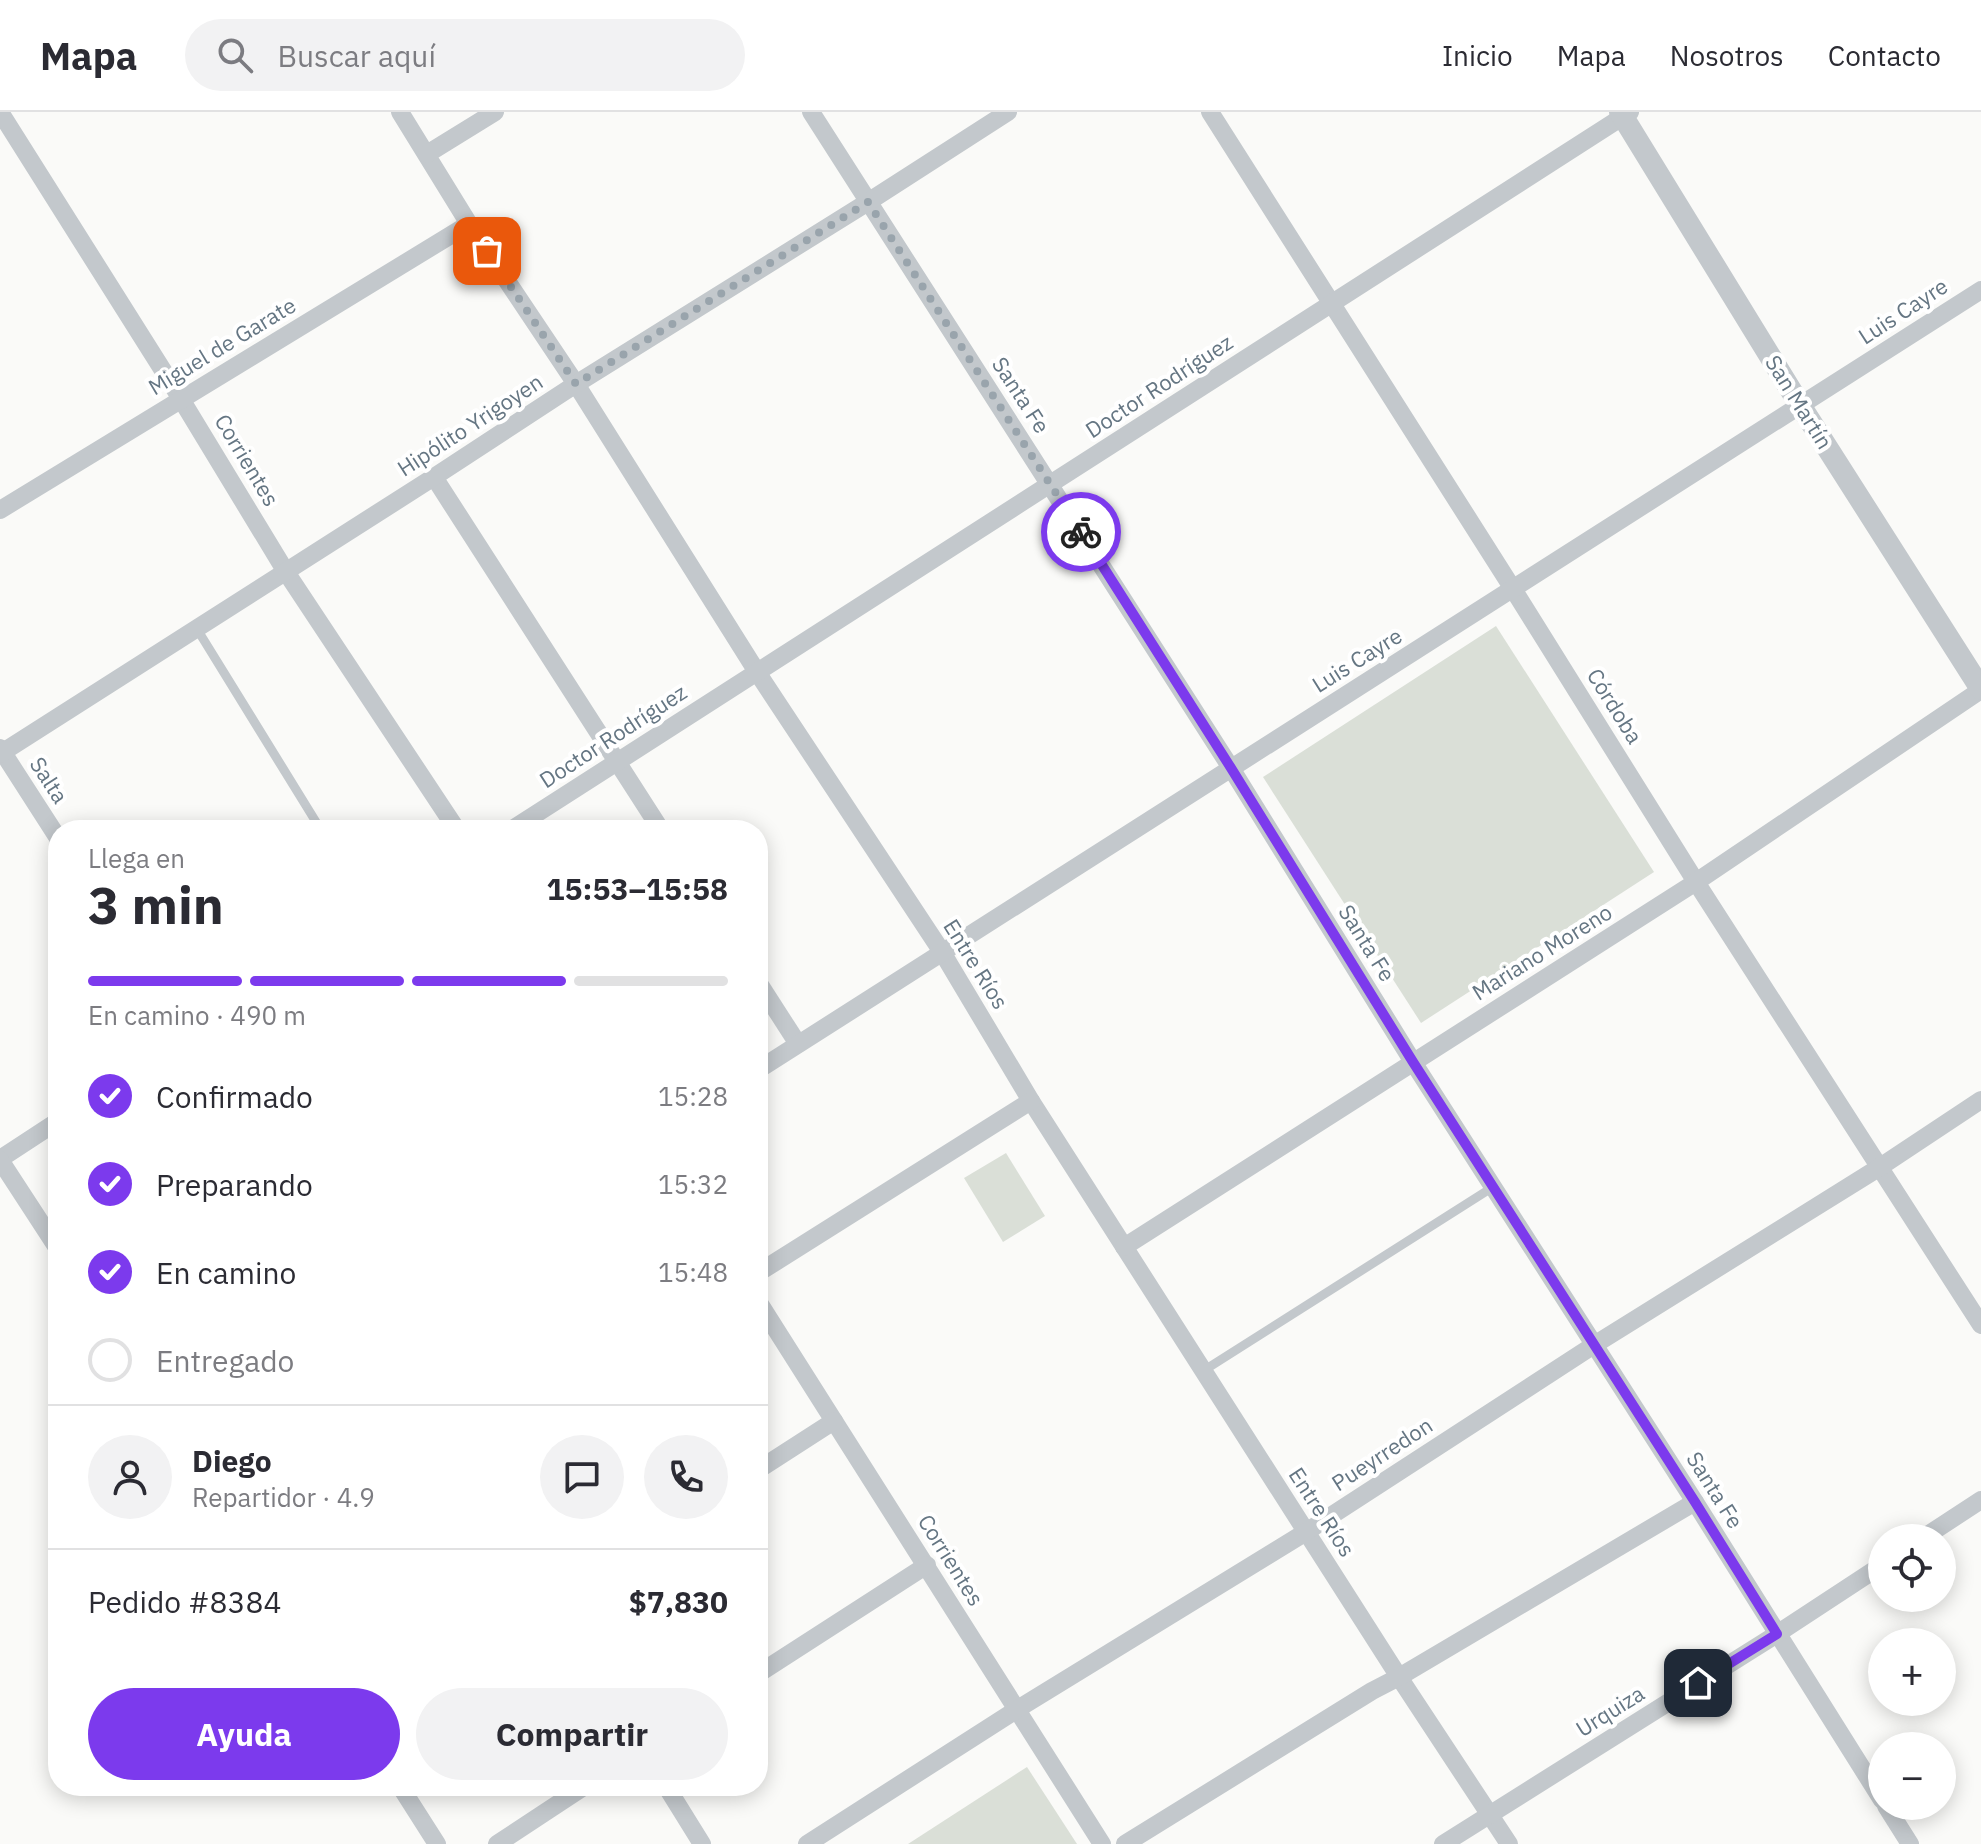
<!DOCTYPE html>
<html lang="es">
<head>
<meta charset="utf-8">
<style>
  :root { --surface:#fff; --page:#f2f2f3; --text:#2b2b33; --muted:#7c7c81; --line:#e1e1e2; --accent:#7c3aed }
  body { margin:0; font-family:"IBM Plex Sans",sans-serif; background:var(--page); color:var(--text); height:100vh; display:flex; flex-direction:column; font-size:30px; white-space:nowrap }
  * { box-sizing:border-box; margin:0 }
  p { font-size:26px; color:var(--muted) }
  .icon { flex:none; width:44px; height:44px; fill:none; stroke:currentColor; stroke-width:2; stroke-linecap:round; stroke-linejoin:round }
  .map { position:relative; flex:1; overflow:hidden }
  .panel { position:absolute; left:48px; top:708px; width:720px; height:976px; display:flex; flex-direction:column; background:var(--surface); border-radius:32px; box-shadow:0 4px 20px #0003 }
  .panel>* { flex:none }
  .fabs { position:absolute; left:1868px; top:1412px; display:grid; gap:16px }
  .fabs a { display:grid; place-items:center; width:88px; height:88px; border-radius:50%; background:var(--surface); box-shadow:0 4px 20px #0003; font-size:40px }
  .pin { position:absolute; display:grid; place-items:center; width:68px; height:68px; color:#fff; margin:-34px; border-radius:16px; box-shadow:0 4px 12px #0006 }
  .courier { position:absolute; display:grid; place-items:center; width:80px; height:80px; margin:-40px; border:6px solid #7c3aed; border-radius:50%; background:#fff; color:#222; box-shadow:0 2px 10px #0007 }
  .headline em { font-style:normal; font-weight:700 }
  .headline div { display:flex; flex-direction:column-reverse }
  .headline { display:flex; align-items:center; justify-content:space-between; height:136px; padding:0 40px }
  h1 { font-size:52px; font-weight:700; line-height:60px }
  .bar { display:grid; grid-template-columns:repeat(4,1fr); gap:12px 8px; align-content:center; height:96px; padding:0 40px }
  .bar i { height:10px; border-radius:6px; background:var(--line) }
  .bar .active { background:var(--accent) }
  .bar p { grid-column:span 4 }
  .line { display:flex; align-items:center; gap:20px; padding:0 40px; border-top:2px solid var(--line) }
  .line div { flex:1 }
  .round { display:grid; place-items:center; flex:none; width:84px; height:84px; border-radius:42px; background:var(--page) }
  ol { padding:0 40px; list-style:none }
  li { display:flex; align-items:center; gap:24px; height:88px }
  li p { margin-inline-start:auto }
  li .icon { padding:8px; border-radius:50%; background:var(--accent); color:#fff; stroke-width:4 }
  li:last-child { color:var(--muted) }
  li i { width:44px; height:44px; border:4px solid var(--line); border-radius:50% }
  .action { display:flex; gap:16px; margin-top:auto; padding:16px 40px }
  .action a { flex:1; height:92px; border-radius:48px; background:var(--accent); color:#fff; font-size:32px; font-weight:700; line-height:92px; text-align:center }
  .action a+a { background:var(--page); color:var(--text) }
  header { display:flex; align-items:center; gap:48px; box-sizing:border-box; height:112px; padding:0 40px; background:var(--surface); border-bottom:2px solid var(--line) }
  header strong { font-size:38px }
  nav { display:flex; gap:44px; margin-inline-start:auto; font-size:28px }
  .search { width:560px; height:72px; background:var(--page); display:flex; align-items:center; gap:20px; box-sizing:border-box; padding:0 28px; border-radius:44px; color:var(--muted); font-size:30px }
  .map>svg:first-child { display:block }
</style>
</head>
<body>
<header>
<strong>Mapa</strong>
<div class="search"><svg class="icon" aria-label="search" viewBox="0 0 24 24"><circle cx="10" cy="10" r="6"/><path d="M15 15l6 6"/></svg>Buscar aquí</div>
<nav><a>Inicio</a><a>Mapa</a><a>Nosotros</a><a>Contacto</a></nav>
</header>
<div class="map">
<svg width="1981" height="1732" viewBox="0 0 1981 1732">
  <rect width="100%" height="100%" fill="#fafaf8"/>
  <!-- green -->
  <g fill="#dadfd7">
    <polygon points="1496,514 1654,760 1421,911 1263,665"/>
    <polygon points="1006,1041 1045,1104 1003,1130 964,1066"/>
    <polygon points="1027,1655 1077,1732 908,1732"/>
  </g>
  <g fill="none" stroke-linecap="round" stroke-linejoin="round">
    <!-- service -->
    <g stroke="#c3c8cc" stroke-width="9">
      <polyline points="197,517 321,718"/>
      <polyline points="1203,1259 1493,1075"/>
    </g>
    <!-- minor -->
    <g stroke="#c3c8cc" stroke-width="18">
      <polyline points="0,0 181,287 286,460 457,718"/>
      <polyline points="400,0 469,112 576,272 757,560 942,840 1031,989 1399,1565 1509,1732"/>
      <polyline points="811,0 1231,656 1413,950 1695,1390 1882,1688"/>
      <polyline points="1210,0 1513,477 1696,770 1981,1213"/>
      <polyline points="427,42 495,0"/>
      <polyline points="434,365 661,718"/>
      <polyline points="0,398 469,112"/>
      <polyline points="0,636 58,726"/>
      <polyline points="0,642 434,365 576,272 868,90 1008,0"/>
      <polyline points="511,718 1630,0"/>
      <polyline points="758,870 798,932"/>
      <polyline points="758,958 1981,178"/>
      <polyline points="0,1047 58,1009"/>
      <polyline points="0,1048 58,1137"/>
      <polyline points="1124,1135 1696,770 1981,578"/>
      <polyline points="758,1161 1031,989"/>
      <polyline points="758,1189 1102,1732"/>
      <polyline points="758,1358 834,1309"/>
      <polyline points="1923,1426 1981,1388"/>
      <polyline points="758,1562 927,1453"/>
      <polyline points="400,1674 437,1732"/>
      <polyline points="666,1674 702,1732"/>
      <polyline points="1886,1694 1910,1732"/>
      <polyline points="497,1732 585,1674"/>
      <polyline points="807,1732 1016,1598 1306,1420 1594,1233 1880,1055 1981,988"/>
      <polyline points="1125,1732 1372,1579 1399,1565 1695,1390"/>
      <polyline points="1443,1732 1777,1522 1882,1453"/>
    </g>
    <!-- tertiary -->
    <polyline stroke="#c3c8cc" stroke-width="22" points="1620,0 1800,293 1981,577"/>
  </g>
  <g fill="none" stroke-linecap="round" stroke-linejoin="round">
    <!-- done -->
    <polyline stroke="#99a4ac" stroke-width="8" stroke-dasharray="0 14.4" points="487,139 576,272 868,90 1081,420"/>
    <!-- route -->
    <polyline stroke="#7c3aed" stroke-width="10" points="1081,420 1231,656 1413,950 1695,1390 1777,1522 1698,1571"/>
  </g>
  <g text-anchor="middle" stroke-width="8" stroke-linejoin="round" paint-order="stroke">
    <!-- street labels -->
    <g font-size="22" fill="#657683" stroke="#fff">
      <text transform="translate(1903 199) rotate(-33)" y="8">Luis Cayre</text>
      <text transform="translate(222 234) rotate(-31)" y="8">Miguel de Garate</text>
      <text transform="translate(1159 274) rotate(-33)" y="8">Doctor Rodríguez</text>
      <text transform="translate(1021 283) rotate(57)" y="8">Santa Fe</text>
      <text transform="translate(1799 290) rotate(58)" y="8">San Martín</text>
      <text transform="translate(470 313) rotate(-33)" y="8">Hipólito Yrigoyen</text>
      <text transform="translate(247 348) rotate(59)" y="8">Corrientes</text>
      <text transform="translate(1357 548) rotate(-32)" y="8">Luis Cayre</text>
      <text transform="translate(1615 594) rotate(58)" y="8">Córdoba</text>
      <text transform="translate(613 624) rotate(-33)" y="8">Doctor Rodríguez</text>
      <text transform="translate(49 668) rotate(57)" y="8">Salta</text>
      <text transform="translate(1367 831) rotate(58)" y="8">Santa Fe</text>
      <text transform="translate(1542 840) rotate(-32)" y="8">Mariano Moreno</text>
      <text transform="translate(976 852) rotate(58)" y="8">Entre Ríos</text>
      <text transform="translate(1382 1342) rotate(-33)" y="8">Pueyrredon</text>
      <text transform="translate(1715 1378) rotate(58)" y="8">Santa Fe</text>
      <text transform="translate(1322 1400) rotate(57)" y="8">Entre Ríos</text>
      <text transform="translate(951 1448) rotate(58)" y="8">Corrientes</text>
      <text transform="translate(1610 1599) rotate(-32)" y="8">Urquiza</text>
    </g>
  </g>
</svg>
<div class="fabs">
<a><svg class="icon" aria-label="locate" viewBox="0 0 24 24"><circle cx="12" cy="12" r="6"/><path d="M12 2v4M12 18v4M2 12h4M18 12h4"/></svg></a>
<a>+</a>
<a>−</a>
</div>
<div class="pin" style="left:487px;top:139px;background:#ea580c"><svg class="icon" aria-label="bag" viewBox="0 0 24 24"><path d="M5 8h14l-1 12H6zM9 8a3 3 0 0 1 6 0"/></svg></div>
<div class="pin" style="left:1698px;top:1571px;background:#1f2937"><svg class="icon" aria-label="home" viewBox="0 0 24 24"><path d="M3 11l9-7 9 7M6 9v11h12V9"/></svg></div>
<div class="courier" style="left:1081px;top:420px"><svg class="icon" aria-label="bike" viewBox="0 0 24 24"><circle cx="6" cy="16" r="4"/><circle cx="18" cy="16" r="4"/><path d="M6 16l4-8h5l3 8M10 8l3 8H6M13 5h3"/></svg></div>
<section class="panel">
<div class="headline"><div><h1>3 min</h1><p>Llega en</p></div><em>15:53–15:58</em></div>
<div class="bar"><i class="active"></i><i class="active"></i><i class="active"></i><i></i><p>En camino · 490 m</p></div>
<ol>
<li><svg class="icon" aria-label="check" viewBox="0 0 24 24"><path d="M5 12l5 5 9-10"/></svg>Confirmado<p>15:28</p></li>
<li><svg class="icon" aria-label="check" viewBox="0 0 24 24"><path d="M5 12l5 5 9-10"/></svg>Preparando<p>15:32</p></li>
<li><svg class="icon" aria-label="check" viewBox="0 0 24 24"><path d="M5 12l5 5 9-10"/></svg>En camino<p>15:48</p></li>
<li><i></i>Entregado</li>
</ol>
<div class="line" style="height:144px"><a class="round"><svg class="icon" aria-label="person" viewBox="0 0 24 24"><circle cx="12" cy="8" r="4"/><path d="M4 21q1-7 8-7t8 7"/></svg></a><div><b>Diego</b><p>Repartidor · 4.9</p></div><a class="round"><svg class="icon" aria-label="chat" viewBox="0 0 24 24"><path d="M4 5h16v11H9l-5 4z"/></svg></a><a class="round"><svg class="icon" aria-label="phone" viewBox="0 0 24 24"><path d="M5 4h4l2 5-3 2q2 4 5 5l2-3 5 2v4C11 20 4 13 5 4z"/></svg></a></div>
<div class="line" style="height:104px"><div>Pedido #8384</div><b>$7,830</b></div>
<div class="action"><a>Ayuda</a><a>Compartir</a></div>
</section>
</div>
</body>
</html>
